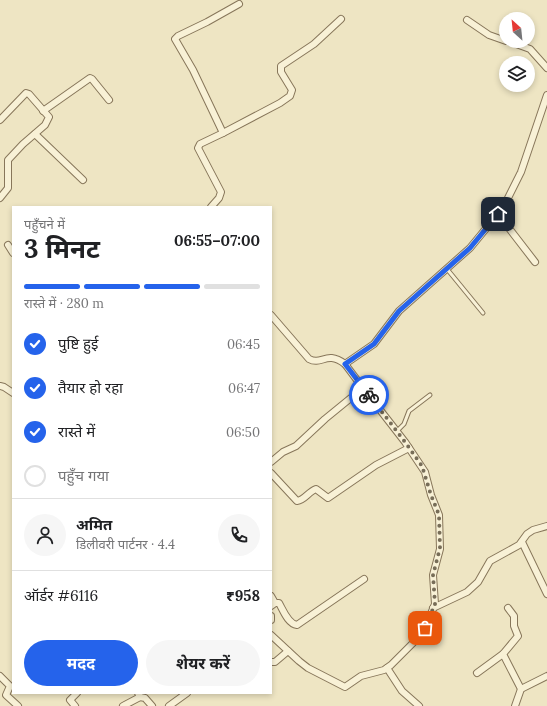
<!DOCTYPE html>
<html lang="hi">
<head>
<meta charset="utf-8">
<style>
  :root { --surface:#fff; --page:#f6f6f6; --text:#202124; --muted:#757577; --line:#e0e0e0; --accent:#2563eb }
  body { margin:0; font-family:Lora,"Noto Sans Devanagari",serif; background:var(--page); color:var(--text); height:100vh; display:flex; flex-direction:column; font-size:15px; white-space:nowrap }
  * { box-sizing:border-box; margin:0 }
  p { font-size:13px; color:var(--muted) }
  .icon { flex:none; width:22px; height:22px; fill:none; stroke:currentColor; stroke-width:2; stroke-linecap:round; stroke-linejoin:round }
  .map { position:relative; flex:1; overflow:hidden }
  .drawer { position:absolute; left:12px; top:206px; width:260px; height:488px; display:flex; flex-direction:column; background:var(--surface); border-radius:0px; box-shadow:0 2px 6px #0003 }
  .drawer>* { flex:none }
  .needle { width:26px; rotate:333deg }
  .buttons { position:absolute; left:499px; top:12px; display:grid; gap:8px }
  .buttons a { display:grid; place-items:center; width:36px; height:36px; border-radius:50%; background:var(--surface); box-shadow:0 2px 6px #0003; font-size:20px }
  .pin { position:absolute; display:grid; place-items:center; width:34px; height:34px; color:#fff; margin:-17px; border-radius:8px; box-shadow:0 2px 6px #0006 }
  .courier { position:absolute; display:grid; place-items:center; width:40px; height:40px; margin:-20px; border:3px solid #2563eb; border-radius:50%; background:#fff; color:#222; box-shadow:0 1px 5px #0007 }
  .headline em { font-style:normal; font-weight:700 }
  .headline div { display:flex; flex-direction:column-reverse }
  .headline { display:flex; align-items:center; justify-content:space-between; height:68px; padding:0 12px }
  h1 { font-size:26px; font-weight:700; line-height:30px }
  .bar { display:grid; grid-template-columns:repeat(4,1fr); gap:6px 4px; align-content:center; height:48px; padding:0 12px }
  .bar i { height:5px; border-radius:3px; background:var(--line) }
  .bar .current { background:var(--accent) }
  .bar p { grid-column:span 4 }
  .line { display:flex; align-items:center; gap:10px; padding:0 12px; border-top:1px solid var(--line) }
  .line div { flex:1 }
  .round { display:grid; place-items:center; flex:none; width:42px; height:42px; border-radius:21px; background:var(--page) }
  ol { padding:0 12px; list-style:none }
  li { display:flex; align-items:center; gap:12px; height:44px }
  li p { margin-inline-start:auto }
  li .icon { padding:4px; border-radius:50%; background:var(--accent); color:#fff; stroke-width:4 }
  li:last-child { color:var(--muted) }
  li i { width:22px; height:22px; border:2px solid var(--line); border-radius:50% }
  .primary-button { display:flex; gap:8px; margin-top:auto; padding:8px 12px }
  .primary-button a { flex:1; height:46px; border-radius:24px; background:var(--accent); color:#fff; font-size:16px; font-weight:700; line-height:46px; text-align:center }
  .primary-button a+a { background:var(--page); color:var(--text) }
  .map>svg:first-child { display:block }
</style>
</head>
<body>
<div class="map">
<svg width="547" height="706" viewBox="0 0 547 706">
  <rect width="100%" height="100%" fill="#eee5c3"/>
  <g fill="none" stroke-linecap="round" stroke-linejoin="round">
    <defs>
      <g id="lane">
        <polyline points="447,269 483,313"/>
        <polyline points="397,431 404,424 409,411 430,395"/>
      </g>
      <g id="street">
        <polyline points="467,20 489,35 506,41"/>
        <polyline points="508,41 530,49 547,68"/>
        <polyline points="43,111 90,78 92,79 109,100"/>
        <polyline points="0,120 26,93 29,94 49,117 45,125 23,144 8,160 8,188 0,198"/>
        <polyline points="223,133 280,103 290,96 292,90 281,72 281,66 314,44 341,19"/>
        <polyline points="35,134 83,180"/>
        <polyline points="211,207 219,198 221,192 198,148 200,144 223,133 193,70 175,39 178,36 207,22 239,4"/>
        <polyline points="498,214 535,262"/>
        <polyline points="8,245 13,253"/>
        <path d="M 271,315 L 309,359 C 322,366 326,350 345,364"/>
        <polyline points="0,386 4,387 13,393"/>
        <polyline points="271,462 283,452 296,446 325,419 363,388 345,364 374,344 399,311 470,248 498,214 505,204 521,172 547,95"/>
        <path d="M 271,473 L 297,501 C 305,500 308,492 316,489 L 328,498 L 376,465 L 409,448"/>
        <polyline points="522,542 547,594"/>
        <polyline points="271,596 275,603 271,606"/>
        <path d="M 275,603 L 279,603 C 283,610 288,624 297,625 L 364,579"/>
        <polyline points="433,608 467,592 478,582 490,561 519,545 527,534 533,530 547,526"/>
        <polyline points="508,608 514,616 514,626 518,636 503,654 521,689"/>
        <polyline points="271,616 271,620"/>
        <polyline points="271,635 299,661 308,668 345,687 361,676 384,670 391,665 417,639 425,628 435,604 433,575 440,549 439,515 431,495 425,472 405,442 363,388"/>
        <polyline points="271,662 275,662 288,651"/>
        <polyline points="387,668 402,691 419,706"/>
        <polyline points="477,673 503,654"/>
        <polyline points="0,676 10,686 6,695 18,706"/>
        <polyline points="140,697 145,698 152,706"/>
        <polyline points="75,706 70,700 77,693"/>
        <polyline points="123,706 140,697 138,693"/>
        <polyline points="169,706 187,693"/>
        <polyline points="515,706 521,689 547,676"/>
      </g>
    </defs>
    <!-- lane casing -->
    <use href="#lane" stroke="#87765a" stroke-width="5"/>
    <!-- street casing -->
    <use href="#street" stroke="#87765a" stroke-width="8"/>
    <!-- lane -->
    <use href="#lane" stroke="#f8f1d6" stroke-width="3"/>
    <!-- street -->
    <use href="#street" stroke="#f8f1d6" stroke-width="6"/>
  </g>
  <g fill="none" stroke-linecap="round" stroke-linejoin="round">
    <!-- done -->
    <polyline stroke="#776d58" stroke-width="4" stroke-dasharray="0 7.2" points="369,395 405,442 422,466 431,495 439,515 440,548 433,575 435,604 425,628"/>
    <!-- route -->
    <polyline stroke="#2563eb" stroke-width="5" points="369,395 345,364 374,344 399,311 470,248 498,214"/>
  </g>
</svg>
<div class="buttons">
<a><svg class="needle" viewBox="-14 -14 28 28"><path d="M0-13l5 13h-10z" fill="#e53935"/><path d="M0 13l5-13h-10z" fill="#757577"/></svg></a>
<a><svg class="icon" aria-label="layers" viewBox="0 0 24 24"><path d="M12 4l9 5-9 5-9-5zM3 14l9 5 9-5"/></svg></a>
</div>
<div class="pin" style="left:425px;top:628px;background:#ea580c"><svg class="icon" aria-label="bag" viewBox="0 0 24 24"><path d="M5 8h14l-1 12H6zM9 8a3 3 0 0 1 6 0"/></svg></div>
<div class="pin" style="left:498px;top:214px;background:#1f2937"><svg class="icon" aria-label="home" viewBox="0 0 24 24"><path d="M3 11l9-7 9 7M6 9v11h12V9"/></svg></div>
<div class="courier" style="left:369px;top:395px"><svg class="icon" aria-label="bike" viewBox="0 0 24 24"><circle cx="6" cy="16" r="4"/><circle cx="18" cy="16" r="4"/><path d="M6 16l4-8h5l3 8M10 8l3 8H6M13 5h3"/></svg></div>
<section class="drawer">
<div class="headline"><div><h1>3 मिनट</h1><p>पहुँचने में</p></div><em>06:55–07:00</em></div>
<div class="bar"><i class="current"></i><i class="current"></i><i class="current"></i><i></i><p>रास्ते में · 280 m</p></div>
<ol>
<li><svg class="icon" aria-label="check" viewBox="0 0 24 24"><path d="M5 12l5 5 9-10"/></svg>पुष्टि हुई<p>06:45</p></li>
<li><svg class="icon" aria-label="check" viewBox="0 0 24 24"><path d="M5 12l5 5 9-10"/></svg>तैयार हो रहा<p>06:47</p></li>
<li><svg class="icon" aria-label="check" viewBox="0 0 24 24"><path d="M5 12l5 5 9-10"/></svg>रास्ते में<p>06:50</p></li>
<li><i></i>पहुँच गया</li>
</ol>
<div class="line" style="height:72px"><a class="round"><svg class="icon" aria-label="person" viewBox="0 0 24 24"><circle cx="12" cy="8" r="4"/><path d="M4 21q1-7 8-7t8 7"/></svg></a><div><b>अमित</b><p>डिलीवरी पार्टनर · 4.4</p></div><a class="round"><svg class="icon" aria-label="phone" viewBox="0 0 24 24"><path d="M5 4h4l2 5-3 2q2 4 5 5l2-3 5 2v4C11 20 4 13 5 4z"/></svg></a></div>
<div class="line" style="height:52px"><div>ऑर्डर #6116</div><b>₹958</b></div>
<div class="primary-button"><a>मदद</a><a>शेयर करें</a></div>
</section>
</div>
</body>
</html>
